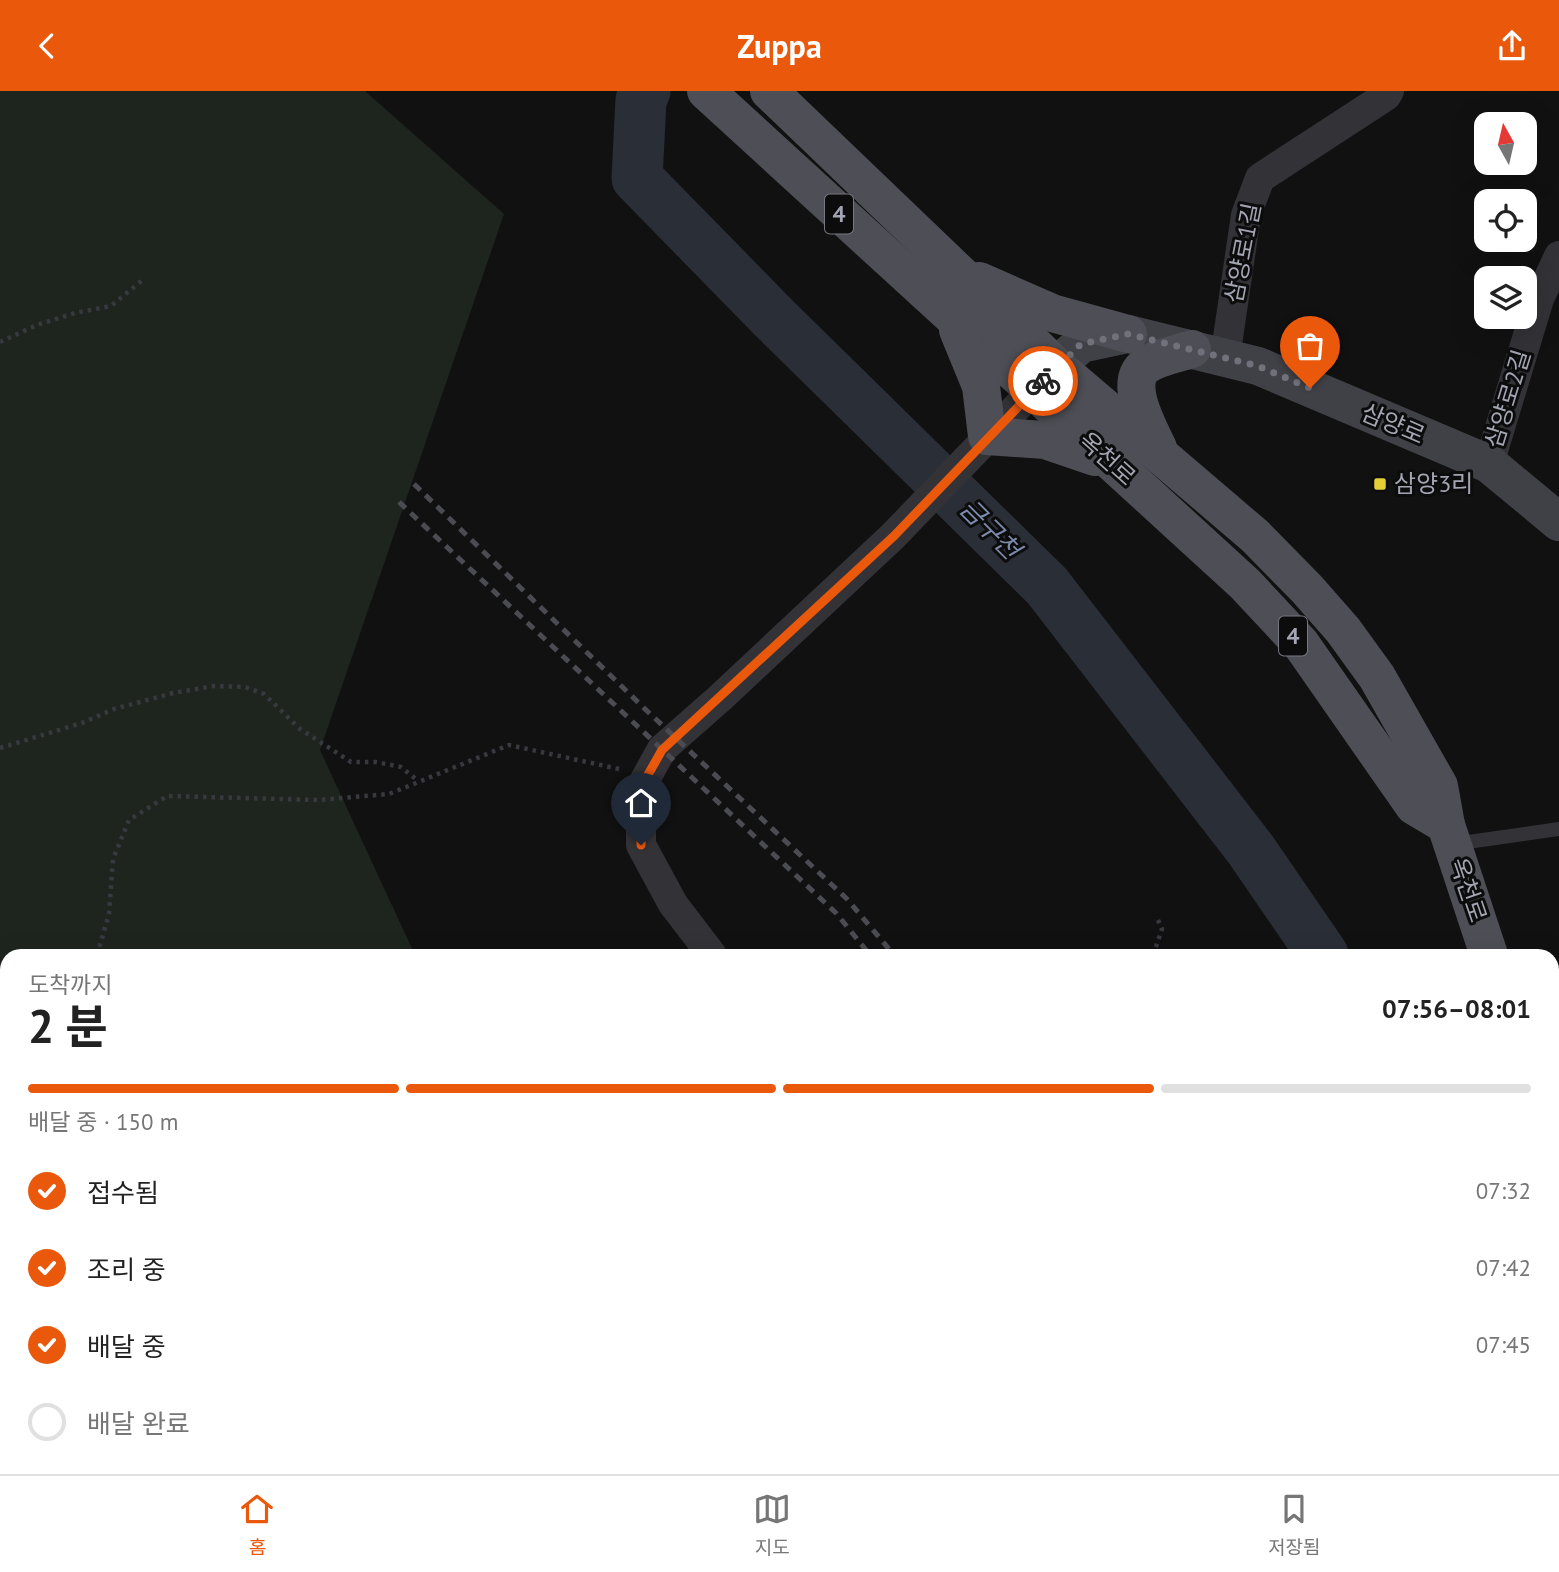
<!DOCTYPE html>
<html lang="ko">
<head>
<meta charset="utf-8">
<style>
  :root { --surface:#fff; --page:#f6f6f6; --text:#222; --muted:#767676; --line:#e0e0e0; --accent:#ea580c }
  body { margin:0; font-family:"PT Sans","Noto Sans KR",sans-serif; background:var(--page); color:var(--text); height:100vh; display:flex; flex-direction:column; font-size:26px; white-space:nowrap }
  * { box-sizing:border-box; margin:0 }
  p { font-size:23px; color:var(--muted) }
  .icon { flex:none; width:38px; height:38px; fill:none; stroke:currentColor; stroke-width:2; stroke-linecap:round; stroke-linejoin:round }
  .map { position:relative; flex:1; overflow:hidden }
  .panel { position:absolute; left:0px; top:858px; width:1559px; height:527px; display:flex; flex-direction:column; background:var(--surface); border-radius:21px 21px 0 0; box-shadow:0 7px 28px #0002 }
  .panel>* { flex:none }
  .needle { width:46px; rotate:352deg }
  .buttons { position:absolute; left:1474px; top:21px; display:grid; gap:14px }
  .buttons a { display:grid; place-items:center; width:63px; height:63px; border-radius:14px; background:var(--surface); box-shadow:0 7px 28px #0002; font-size:35px }
  .pin { position:absolute; display:grid; place-items:center; width:60px; height:60px; color:#fff; margin:-72px -30px; border-radius:50% 50% 50% 0; rotate:-45deg; box-shadow:0 0 7px #0007 }
  .pin .icon { rotate:45deg }
  .courier { position:absolute; display:grid; place-items:center; width:70px; height:70px; margin:-35px; border:5px solid #ea580c; border-radius:50%; background:#fff; color:#222; box-shadow:0 2px 9px #0007 }
  .headline em { font-style:normal; font-weight:700 }
  .headline div { display:flex; flex-direction:column-reverse }
  .headline { display:flex; align-items:center; justify-content:space-between; height:119px; padding:0 28px }
  h1 { font-size:46px; font-weight:700; line-height:52px }
  .bar { display:grid; grid-template-columns:repeat(4,1fr); gap:10px 7px; align-content:center; height:84px; padding:0 28px }
  .bar i { height:9px; border-radius:5px; background:var(--line) }
  .bar .active { background:var(--accent) }
  .bar p { grid-column:span 4 }
  ol { padding:0 28px; list-style:none }
  li { display:flex; align-items:center; gap:21px; height:77px }
  li p { margin-inline-start:auto }
  li .icon { padding:7px; border-radius:50%; background:var(--accent); color:#fff; stroke-width:4 }
  li:last-child { color:var(--muted) }
  li i { width:38px; height:38px; border:4px solid var(--line); border-radius:50% }
  header { display:flex; justify-content:space-between; align-items:center; height:91px; padding:0 28px; background:var(--accent); color:#fff; font-size:32px; font-weight:700 }
  .tab-bar { display:flex; justify-content:space-around; align-items:center; height:98px; border-top:2px solid var(--line); background:var(--surface); font-size:19px; color:var(--muted) }
  .tab-bar a { display:grid; justify-items:center; gap:4px }
  .tab-bar .active { color:var(--accent) }
  .map>svg:first-child { display:block }
</style>
</head>
<body>
<header><svg class="icon" aria-label="back" viewBox="0 0 24 24"><path d="M15 5l-7 7 7 7"/></svg>Zuppa<svg class="icon" aria-label="share" viewBox="0 0 24 24"><path d="M12 15V3M7 8l5-5 5 5M5 13v7h14v-7"/></svg></header>
<div class="map">
<svg width="1559" height="1383" viewBox="0 0 1559 1383">
  <rect width="100%" height="100%" fill="#111112"/>
  <!-- green -->
  <polygon fill="#1e251f" points="0,0 365,0 504,123 320,659 415,864 7,864 7,1377 743,1377 744,1383 0,1383"/>
  <g fill="none" stroke-linecap="round" stroke-linejoin="round">
    <!-- river -->
    <polyline stroke="#2a2f37" stroke-width="51" points="645,0 641,9 637,87 772,225 1047,495 1251,759 1323,864"/>
    <!-- path -->
    <g stroke="#38393e" stroke-width="4.5" stroke-dasharray="3.5 5" stroke-linecap="butt">
      <polyline points="0,251 37,234 75,222 111,215 145,187"/>
      <polyline points="0,657 82,632 114,618 173,602 214,595 245,596 264,603 300,638 351,671 376,671 401,676 417,689"/>
      <polyline points="97,864 109,823 113,768 129,729 167,705 319,709 389,703 509,654 619,678"/>
      <polyline points="1153,864 1162,838 1158,829"/>
      <polyline points="0,1261 7,1243"/>
      <polyline points="0,1265 7,1263"/>
      <polyline points="1552,1285 1559,1294"/>
      <polyline points="486,1377 508,1383"/>
      <polyline points="566,1383 567,1383"/>
    </g>
    <!-- lane -->
    <polyline stroke="#323237" stroke-width="14" points="1454,753 1559,738"/>
    <!-- street -->
    <g stroke="#323237" stroke-width="30">
      <polyline points="1225,267 1246,124 1260,87 1386,5 1389,0"/>
      <polyline points="1489,373 1539,208 1559,165"/>
      <polyline points="712,864 673,813 641,754 641,696 662,658 720,607 893,445 1047,285"/>
      <polyline points="1100,1377 1104,1383"/>
    </g>
    <!-- secondary -->
    <g stroke="#404147" stroke-width="38">
      <polyline points="1056,275 1081,253 1128,243 1258,275 1489,373 1559,431"/>
      <polyline points="1552,1018 1559,1017"/>
    </g>
    <!-- primary -->
    <g stroke="#4e4e56" stroke-width="38">
      <polyline points="706,0 1245,493 1301,553 1414,715 1446,734"/>
      <polyline points="769,0 1056,275 1255,445 1307,498 1343,539 1377,586 1439,695 1446,734 1489,864"/>
      <polyline points="979,190 1052,222 1128,243"/>
      <polyline points="958,239 981,295 987,345 1045,349 1095,366"/>
      <path d="M 1158,357 C 1149,338 1123,292 1145,275 C 1158,266 1177,263 1192,258"/>
      <polyline points="1552,1134 1559,1164"/>
    </g>
    <!-- rail -->
    <g stroke="#4b4c52" stroke-width="5" stroke-dasharray="9 7" stroke-linecap="butt">
      <polyline points="414,393 645,618 847,808 894,864"/>
      <polyline points="399,411 836,822 870,864"/>
      <polyline points="1244,1377 1247,1383"/>
      <polyline points="1266,1377 1269,1383"/>
    </g>
  </g>
  <g fill="none" stroke-linecap="round" stroke-linejoin="round">
    <!-- done -->
    <polyline stroke="#70717a" stroke-width="7" stroke-dasharray="0 12.6" points="1043,290 1081,253 1128,243 1258,275 1310,297"/>
    <!-- route -->
    <polyline stroke="#ea580c" stroke-width="9" points="641,754 641,696 662,659 894,445 1043,290"/>
  </g>
  <!-- markers -->
  <rect fill="#e4cf37" stroke="#0c0c0d" stroke-width="2.5" x="1373" y="386" width="14" height="14" rx="3.5"/>
  <g text-anchor="middle" stroke-width="6" stroke-linejoin="round" paint-order="stroke">
    <!-- shield labels -->
    <g fill="#0c0c0d" stroke="#767780" stroke-width="2">
      <rect x="825" y="103.5" width="28" height="39" rx="5"/>
      <rect x="1279" y="525.5" width="28" height="39" rx="5"/>
    </g>
    <g font-size="23" font-weight="bold" fill="#a3a5b2">
      <text x="839" y="131">4</text>
      <text x="1293" y="553">4</text>
    </g>
    <!-- street labels -->
    <g font-size="24" fill="#a3a5b2" stroke="#0c0c0d">
      <text transform="translate(1243 162) rotate(-79)" y="8">삼양로1길</text>
      <text transform="translate(1508 308) rotate(-73)" y="8">삼양로2길</text>
      <text transform="translate(1393 333) rotate(23)" y="8">삼양로</text>
      <text transform="translate(1107 368) rotate(42)" y="8">옥천로</text>
      <text transform="translate(1468 799) rotate(71)" y="8">옥천로</text>
    </g>
    <!-- poi labels -->
    <g font-size="24" fill="#a3a5b2" stroke="#0c0c0d" text-anchor="start">
      <text x="1394" y="401">삼양3리</text>
    </g>
    <!-- water labels -->
    <g font-size="26" font-style="italic" fill="#7c8bab" stroke="#0c0c0d">
      <text transform="translate(990 438) rotate(45)" y="9">금구천</text>
    </g>
  </g>
</svg>
<div class="buttons">
<a><svg class="needle" viewBox="-14 -14 28 28"><path d="M0-13l5 13h-10z" fill="#e53935"/><path d="M0 13l5-13h-10z" fill="#767676"/></svg></a>
<a><svg class="icon" aria-label="locate" viewBox="0 0 24 24"><circle cx="12" cy="12" r="6"/><path d="M12 2v4M12 18v4M2 12h4M18 12h4"/></svg></a>
<a><svg class="icon" aria-label="layers" viewBox="0 0 24 24"><path d="M12 4l9 5-9 5-9-5zM3 14l9 5 9-5"/></svg></a>
</div>
<div class="pin" style="left:1310px;top:297px;background:#ea580c"><svg class="icon" aria-label="bag" viewBox="0 0 24 24"><path d="M5 8h14l-1 12H6zM9 8a3 3 0 0 1 6 0"/></svg></div>
<div class="pin" style="left:641px;top:754px;background:#1f2937"><svg class="icon" aria-label="home" viewBox="0 0 24 24"><path d="M3 11l9-7 9 7M6 9v11h12V9"/></svg></div>
<div class="courier" style="left:1043px;top:290px"><svg class="icon" aria-label="bike" viewBox="0 0 24 24"><circle cx="6" cy="16" r="4"/><circle cx="18" cy="16" r="4"/><path d="M6 16l4-8h5l3 8M10 8l3 8H6M13 5h3"/></svg></div>
<section class="panel">
<div class="headline"><div><h1>2 분</h1><p>도착까지</p></div><em>07:56–08:01</em></div>
<div class="bar"><i class="active"></i><i class="active"></i><i class="active"></i><i></i><p>배달 중 · 150 m</p></div>
<ol>
<li><svg class="icon" aria-label="check" viewBox="0 0 24 24"><path d="M5 12l5 5 9-10"/></svg>접수됨<p>07:32</p></li>
<li><svg class="icon" aria-label="check" viewBox="0 0 24 24"><path d="M5 12l5 5 9-10"/></svg>조리 중<p>07:42</p></li>
<li><svg class="icon" aria-label="check" viewBox="0 0 24 24"><path d="M5 12l5 5 9-10"/></svg>배달 중<p>07:45</p></li>
<li><i></i>배달 완료</li>
</ol>
</section>
</div>
<nav class="tab-bar">
<a class="active"><svg class="icon" aria-label="home" viewBox="0 0 24 24"><path d="M3 11l9-7 9 7M6 9v11h12V9"/></svg>홈</a>
<a><svg class="icon" aria-label="map" viewBox="0 0 24 24"><path d="M3 6l6-2 6 2 6-2v14l-6 2-6-2-6 2zM9 4v14M15 6v14"/></svg>지도</a>
<a><svg class="icon" aria-label="saved" viewBox="0 0 24 24"><path d="M7 4h10v16l-5-4-5 4z"/></svg>저장됨</a>
</nav>
</body>
</html>
